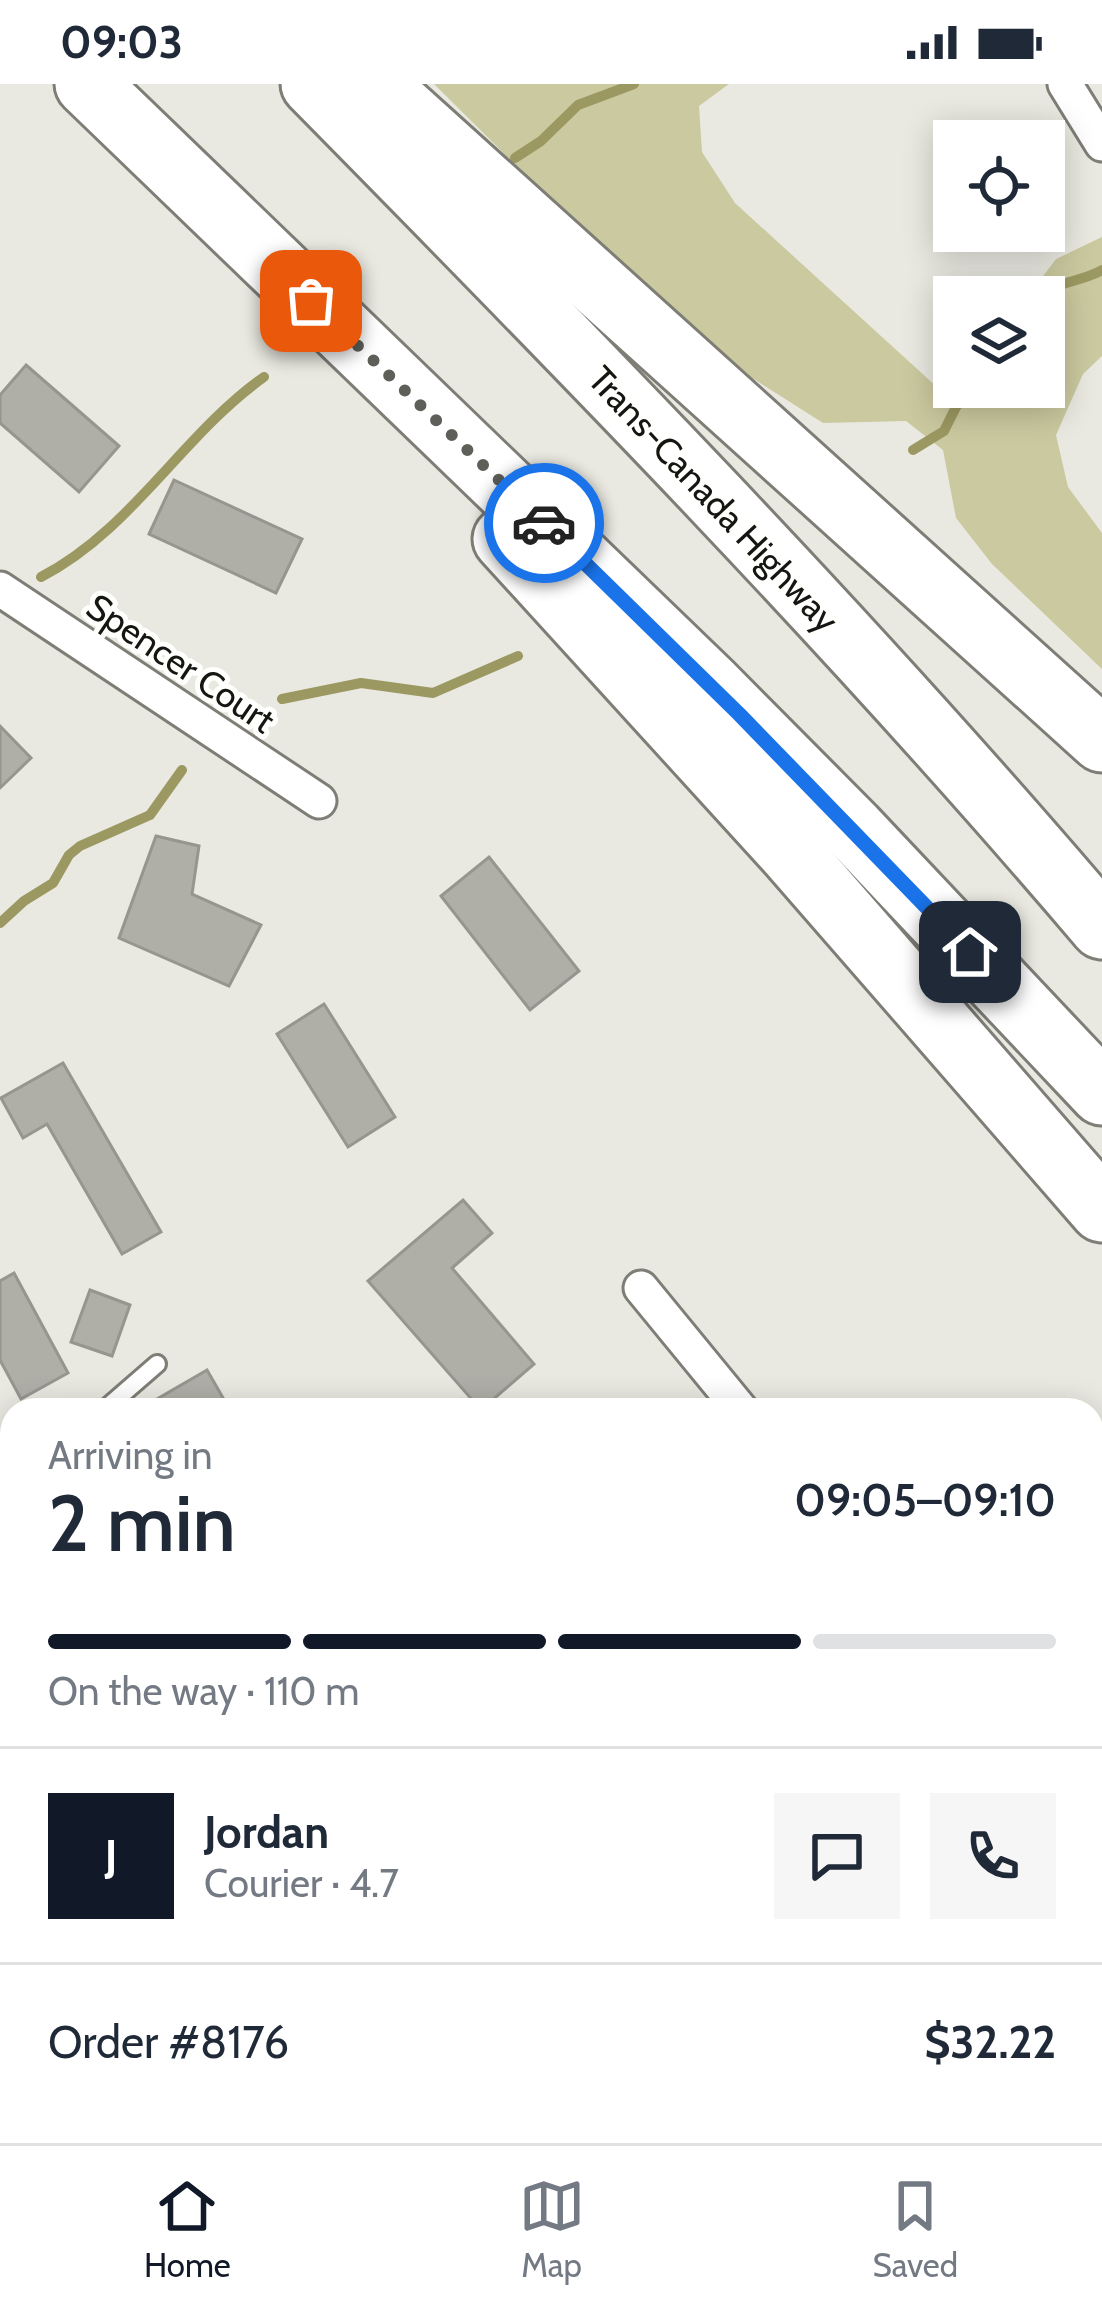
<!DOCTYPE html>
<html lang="en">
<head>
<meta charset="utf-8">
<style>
  :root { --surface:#fff; --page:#f6f6f7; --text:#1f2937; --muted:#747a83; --line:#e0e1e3; --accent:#111827 }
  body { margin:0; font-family:Cabin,sans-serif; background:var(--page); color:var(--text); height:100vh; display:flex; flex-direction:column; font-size:45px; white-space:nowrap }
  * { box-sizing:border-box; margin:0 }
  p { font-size:39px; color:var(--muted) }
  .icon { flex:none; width:66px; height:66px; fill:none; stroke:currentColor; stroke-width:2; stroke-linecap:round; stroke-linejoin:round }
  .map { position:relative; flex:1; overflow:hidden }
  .drawer { position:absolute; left:0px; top:1314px; width:1104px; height:747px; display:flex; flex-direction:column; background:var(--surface); border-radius:36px 36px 0 0; box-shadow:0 6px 30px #0003 }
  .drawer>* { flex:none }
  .fabs { position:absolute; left:933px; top:36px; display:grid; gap:24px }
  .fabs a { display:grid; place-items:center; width:132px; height:132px; border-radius:0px; background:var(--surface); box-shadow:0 6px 30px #0003; font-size:60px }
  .pin { position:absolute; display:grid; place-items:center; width:102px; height:102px; color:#fff; margin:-51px; border-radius:24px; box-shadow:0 6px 18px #0006 }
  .courier { position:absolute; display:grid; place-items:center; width:120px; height:120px; margin:-60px; border:9px solid #1a73e8; border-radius:50%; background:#fff; color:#222; box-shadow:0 3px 15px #0007 }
  .summary em { font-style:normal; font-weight:600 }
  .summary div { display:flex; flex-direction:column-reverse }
  .summary { display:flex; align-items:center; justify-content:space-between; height:204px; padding:0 48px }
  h1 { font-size:78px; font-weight:600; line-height:90px }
  .bar { display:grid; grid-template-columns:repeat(4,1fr); gap:18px 12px; align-content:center; height:144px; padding:0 48px }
  .bar i { height:15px; border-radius:9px; background:var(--line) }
  .bar .active { background:var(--accent) }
  .bar p { grid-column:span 4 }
  .line { display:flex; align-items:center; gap:30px; padding:0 48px; border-top:3px solid var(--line) }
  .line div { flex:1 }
  .round { display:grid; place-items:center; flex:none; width:126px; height:126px; border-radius:0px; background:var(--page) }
  .status { display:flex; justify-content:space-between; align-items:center; height:84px; padding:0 60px; background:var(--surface); direction:ltr }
  .status svg { height:33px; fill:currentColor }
  .tab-bar { display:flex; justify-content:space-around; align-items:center; height:168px; border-top:3px solid var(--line); background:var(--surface); font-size:33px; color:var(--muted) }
  .tab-bar a { display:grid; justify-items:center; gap:6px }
  .tab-bar .active { color:var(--accent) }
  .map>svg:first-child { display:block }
</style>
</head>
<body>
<div class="status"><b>09:03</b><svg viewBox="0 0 49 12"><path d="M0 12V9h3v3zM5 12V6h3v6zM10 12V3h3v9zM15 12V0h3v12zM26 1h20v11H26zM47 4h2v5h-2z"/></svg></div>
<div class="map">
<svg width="1102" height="2059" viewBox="0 0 1102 2059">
  <rect width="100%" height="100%" fill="#e9e9e1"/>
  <!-- green -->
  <polygon fill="#cbc99f" points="434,0 729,0 699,22 702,68 735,119 949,314 958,303 1044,303 1044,213 1027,213 1056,175 1102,153 1102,272 1083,290 1056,351 1068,403 1102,449 1102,585 992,480 956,434 943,366 906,337 823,339 692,256"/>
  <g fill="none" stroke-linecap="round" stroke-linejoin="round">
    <!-- stream -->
    <g stroke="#9c9861" stroke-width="10">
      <polyline points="515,74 541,57 578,21 634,0"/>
      <path d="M 1040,213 C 1057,197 1081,198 1102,186"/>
      <polyline points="913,366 944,347 956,323 973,303"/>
      <path d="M 41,493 C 132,446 182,351 264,293"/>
      <polyline points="282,615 361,599 433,609 518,572"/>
      <polyline points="0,839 24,817 53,799 69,771 80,762 150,731 182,686"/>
      <polyline points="1092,1350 1097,1347"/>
      <polyline points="0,1663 12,1660"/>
    </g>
  </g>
  <!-- building -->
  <g fill="#afafa8" stroke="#96958e" stroke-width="3">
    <polygon points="26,281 119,362 79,408 0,339 0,311"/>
    <polygon points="174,396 302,455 276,509 149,450"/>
    <polygon points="0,642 31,674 0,704"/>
    <polygon points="156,752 199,762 192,810 261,841 229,902 119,854"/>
    <polygon points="489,773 579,887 530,926 441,812"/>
    <polygon points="324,920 395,1033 348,1063 277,950"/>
    <polygon points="63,979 161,1148 122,1170 47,1040 23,1054 1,1014"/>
    <polygon points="463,1116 492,1149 452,1184 534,1280 481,1326 368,1197"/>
    <polygon points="14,1189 68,1289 21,1315 0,1276 0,1197"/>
    <polygon points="90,1206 130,1221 112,1272 71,1258"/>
    <polygon points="207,1286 230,1326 138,1326"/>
    <polygon points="1102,1654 1102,1809 1092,1798 1092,1663"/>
    <polygon points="509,2049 497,2059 442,2059 435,2050"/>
  </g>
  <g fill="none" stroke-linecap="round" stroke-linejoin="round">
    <defs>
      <g id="service">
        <polyline points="104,1326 157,1280"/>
        <polyline points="0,1535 12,1492"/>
      </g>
      <g id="minor">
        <polyline points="1065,0 1102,60"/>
        <polyline points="0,505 319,717"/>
        <polyline points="641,1204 741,1326"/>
        <polyline points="0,1555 12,1559"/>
        <polyline points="953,2049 957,2059"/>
        <polyline points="246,2059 259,2049"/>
      </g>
      <g id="motorway">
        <polyline points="87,0 710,601 853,745 1102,1009"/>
        <path d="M 313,0 C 583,274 852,549 1102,843"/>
        <polyline points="375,0 1102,656"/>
        <polyline points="505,455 792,770 1102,1126"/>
      </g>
    </defs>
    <!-- service casing -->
    <use href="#service" stroke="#7e7d76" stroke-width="22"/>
    <!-- minor casing -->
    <use href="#minor" stroke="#7e7d76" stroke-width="39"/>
    <!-- motorway casing -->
    <use href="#motorway" stroke="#7e7d76" stroke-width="69"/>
    <!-- service -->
    <use href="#service" stroke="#fff" stroke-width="16"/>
    <!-- minor -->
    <use href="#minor" stroke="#fff" stroke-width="33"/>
    <!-- motorway -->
    <use href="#motorway" stroke="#fff" stroke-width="63"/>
  </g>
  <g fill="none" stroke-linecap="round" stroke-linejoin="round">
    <!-- done -->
    <polyline stroke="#5f5f5a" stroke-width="12" stroke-dasharray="0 21.6" points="311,217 544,439"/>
    <!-- route -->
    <polyline stroke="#1a73e8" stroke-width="15" points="544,439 739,630 970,868"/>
  </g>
  <g text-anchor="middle" stroke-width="10" stroke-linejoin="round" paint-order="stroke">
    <!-- street labels -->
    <g font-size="36" fill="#151512" stroke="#fffffe">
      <text transform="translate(714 415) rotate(47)" y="13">Trans-Canada Highway</text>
      <text transform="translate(181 579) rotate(34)" y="13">Spencer Court</text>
    </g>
  </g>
</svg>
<div class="fabs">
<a><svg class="icon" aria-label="locate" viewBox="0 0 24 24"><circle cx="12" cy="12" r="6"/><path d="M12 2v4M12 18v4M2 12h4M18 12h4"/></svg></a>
<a><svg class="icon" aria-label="layers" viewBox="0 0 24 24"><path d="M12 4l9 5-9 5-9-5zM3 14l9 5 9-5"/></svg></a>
</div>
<div class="pin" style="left:311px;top:217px;background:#ea580c"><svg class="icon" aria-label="bag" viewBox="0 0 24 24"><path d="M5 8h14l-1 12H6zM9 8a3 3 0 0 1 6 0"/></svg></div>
<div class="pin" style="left:970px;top:868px;background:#1f2937"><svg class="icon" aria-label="home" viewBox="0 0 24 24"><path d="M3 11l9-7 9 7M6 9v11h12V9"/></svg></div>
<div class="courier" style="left:544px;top:439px"><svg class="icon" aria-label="car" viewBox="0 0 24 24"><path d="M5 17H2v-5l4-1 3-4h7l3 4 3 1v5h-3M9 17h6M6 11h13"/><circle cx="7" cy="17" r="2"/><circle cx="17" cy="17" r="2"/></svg></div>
<section class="drawer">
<div class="summary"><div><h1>2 min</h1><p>Arriving in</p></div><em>09:05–09:10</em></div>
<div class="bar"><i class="active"></i><i class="active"></i><i class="active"></i><i></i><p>On the way · 110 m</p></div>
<div class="line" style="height:216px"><b class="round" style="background:var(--accent);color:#fff">J</b><div><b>Jordan</b><p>Courier · 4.7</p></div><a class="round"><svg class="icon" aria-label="chat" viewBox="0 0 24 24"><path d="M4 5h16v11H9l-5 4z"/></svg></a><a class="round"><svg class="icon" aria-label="phone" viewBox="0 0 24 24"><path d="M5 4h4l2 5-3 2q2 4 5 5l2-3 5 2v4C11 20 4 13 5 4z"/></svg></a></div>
<div class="line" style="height:156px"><div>Order #8176</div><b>$32.22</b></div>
</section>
</div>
<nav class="tab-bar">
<a class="active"><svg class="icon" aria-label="home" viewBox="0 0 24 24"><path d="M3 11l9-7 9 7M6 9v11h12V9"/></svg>Home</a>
<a><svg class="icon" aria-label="map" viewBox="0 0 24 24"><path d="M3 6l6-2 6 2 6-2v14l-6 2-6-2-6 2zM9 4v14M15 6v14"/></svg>Map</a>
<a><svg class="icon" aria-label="saved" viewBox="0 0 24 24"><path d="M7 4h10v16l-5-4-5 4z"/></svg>Saved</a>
</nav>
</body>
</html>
